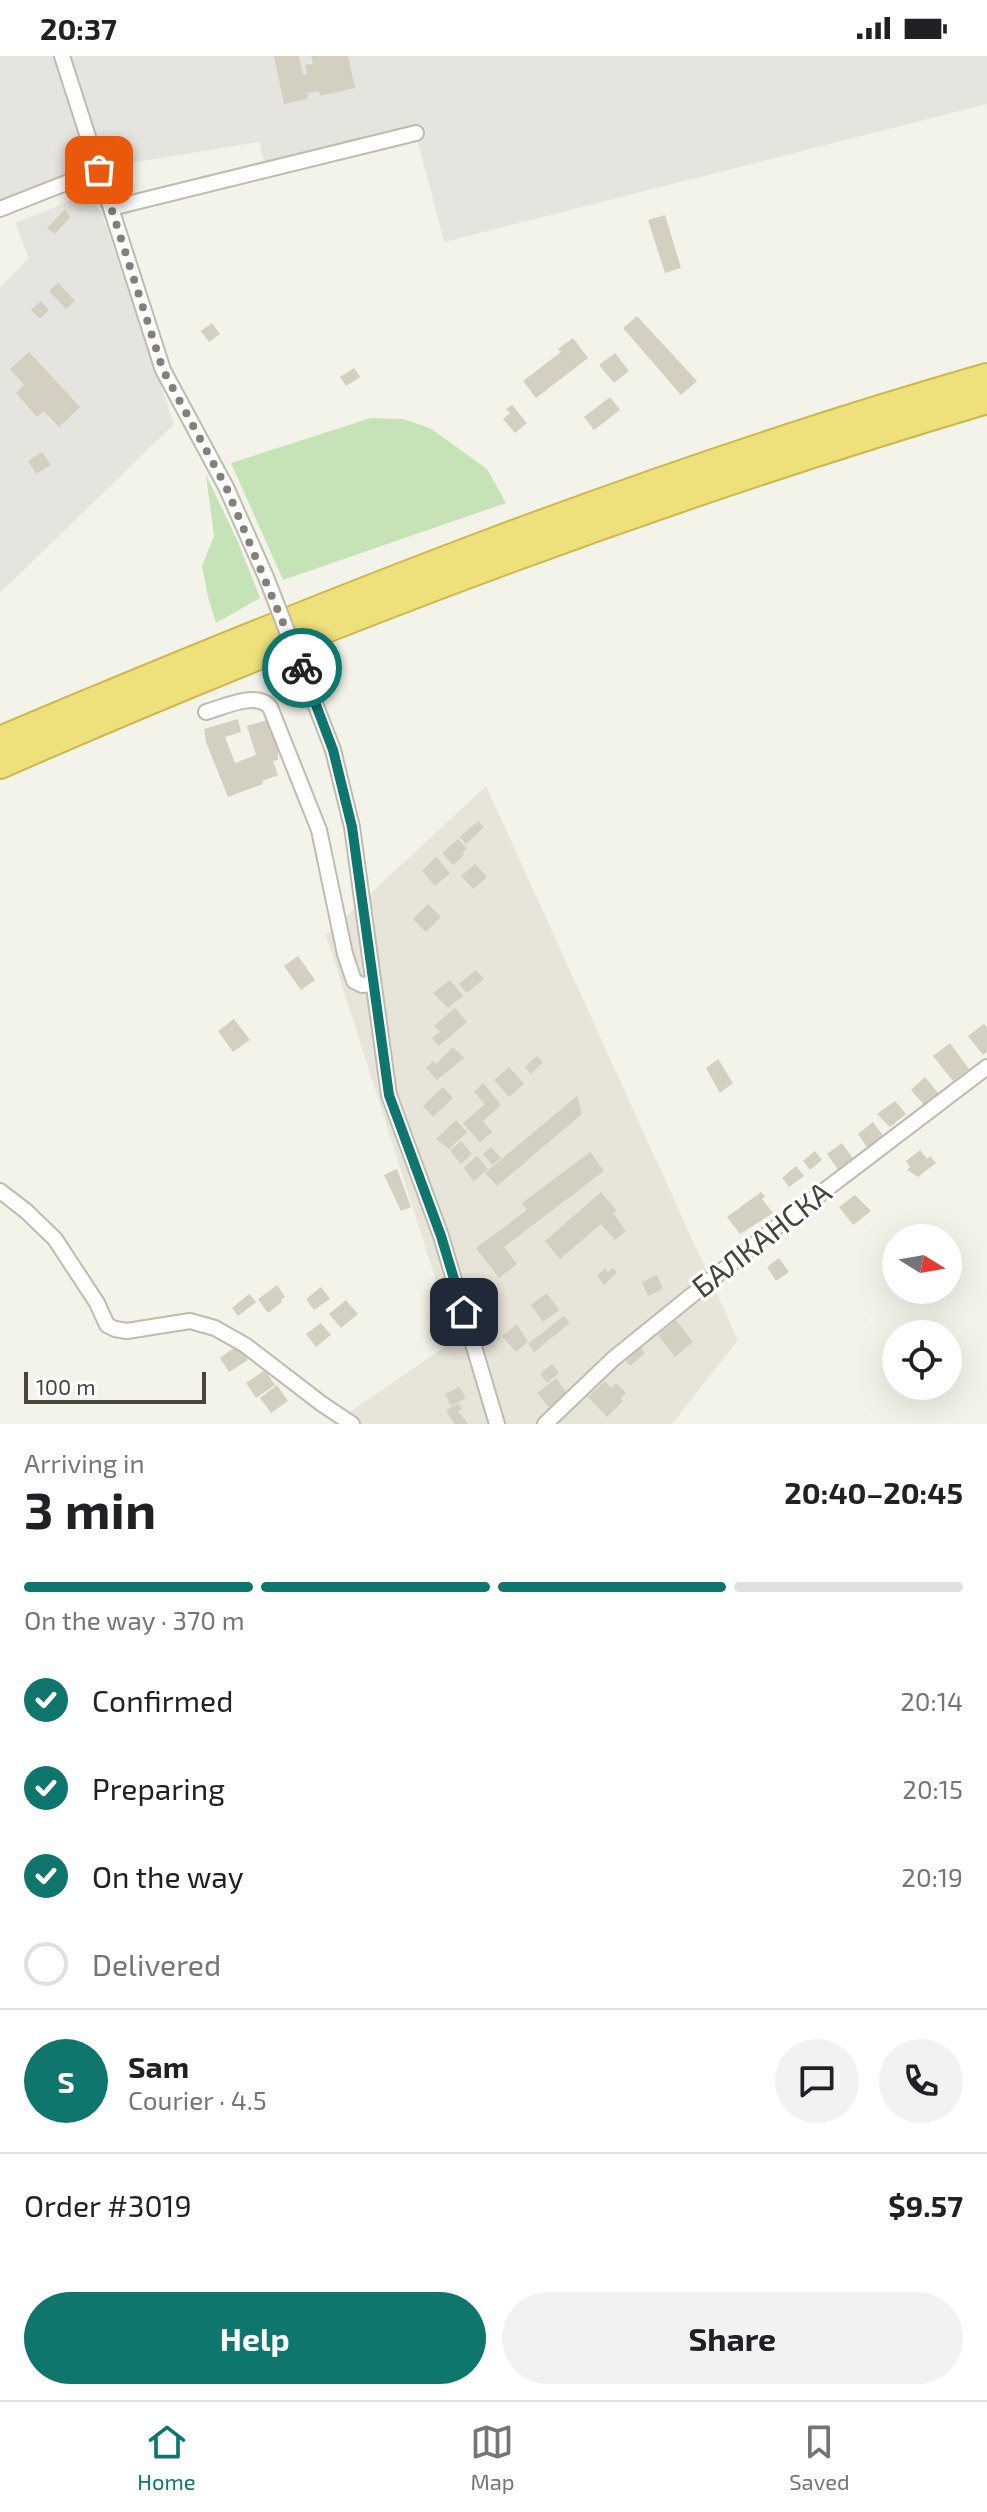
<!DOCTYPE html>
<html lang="en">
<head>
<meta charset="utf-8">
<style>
  :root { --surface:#fff; --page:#f2f2f2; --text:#202124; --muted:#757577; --line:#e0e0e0; --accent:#0f766e }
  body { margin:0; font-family:"Exo 2",sans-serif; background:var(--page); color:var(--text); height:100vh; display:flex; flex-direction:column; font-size:30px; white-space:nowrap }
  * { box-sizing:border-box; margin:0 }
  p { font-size:26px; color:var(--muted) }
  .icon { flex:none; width:44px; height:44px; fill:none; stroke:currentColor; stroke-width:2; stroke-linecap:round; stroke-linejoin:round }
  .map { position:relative; height:1368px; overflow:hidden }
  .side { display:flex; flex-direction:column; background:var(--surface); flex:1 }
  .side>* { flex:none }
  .needle { width:52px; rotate:101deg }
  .controls { position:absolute; left:882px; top:1168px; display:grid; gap:16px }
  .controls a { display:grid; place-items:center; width:80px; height:80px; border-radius:50%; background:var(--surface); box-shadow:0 8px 32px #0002; font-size:40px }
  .scale { position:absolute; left:24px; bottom:20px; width:182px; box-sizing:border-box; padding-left:8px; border:4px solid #474439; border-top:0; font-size:22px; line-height:28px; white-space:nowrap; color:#474439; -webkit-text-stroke:6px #fff; paint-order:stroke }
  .pin { position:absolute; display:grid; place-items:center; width:68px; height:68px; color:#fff; margin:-34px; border-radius:16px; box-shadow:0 4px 12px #0006 }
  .courier { position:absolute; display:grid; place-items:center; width:80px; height:80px; margin:-40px; border:6px solid #0f766e; border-radius:50%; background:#fff; color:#222; box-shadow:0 2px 10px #0007 }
  .headline em { font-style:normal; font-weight:700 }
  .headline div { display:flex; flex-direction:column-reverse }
  .headline { display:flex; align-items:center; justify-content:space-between; height:136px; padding:0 24px }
  h1 { font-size:52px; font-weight:700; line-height:60px }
  .bar { display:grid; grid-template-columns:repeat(4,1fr); gap:12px 8px; align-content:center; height:96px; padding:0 24px }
  .bar i { height:10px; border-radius:6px; background:var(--line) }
  .bar .current { background:var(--accent) }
  .bar p { grid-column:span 4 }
  .line { display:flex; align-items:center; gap:20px; padding:0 24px; border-top:2px solid var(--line) }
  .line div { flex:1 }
  .round { display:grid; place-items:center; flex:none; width:84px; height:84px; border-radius:42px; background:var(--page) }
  ol { padding:0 24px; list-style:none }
  li { display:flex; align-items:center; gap:24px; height:88px }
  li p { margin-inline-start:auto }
  li .icon { padding:8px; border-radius:50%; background:var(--accent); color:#fff; stroke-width:4 }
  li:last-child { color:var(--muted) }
  li i { width:44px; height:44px; border:4px solid var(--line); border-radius:50% }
  .button { display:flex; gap:16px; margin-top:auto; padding:16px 24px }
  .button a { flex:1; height:92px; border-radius:48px; background:var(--accent); color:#fff; font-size:32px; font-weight:700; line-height:92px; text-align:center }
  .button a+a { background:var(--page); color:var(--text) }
  .status { display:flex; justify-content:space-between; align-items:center; height:56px; padding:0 40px; background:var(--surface); direction:ltr }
  .status svg { height:22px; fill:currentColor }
  .tabs { display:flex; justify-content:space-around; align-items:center; height:112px; border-top:2px solid var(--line); background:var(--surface); font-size:22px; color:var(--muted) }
  .tabs a { display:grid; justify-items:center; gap:4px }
  .tabs .current { color:var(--accent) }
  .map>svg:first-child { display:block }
</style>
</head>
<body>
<div class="status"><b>20:37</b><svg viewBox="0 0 49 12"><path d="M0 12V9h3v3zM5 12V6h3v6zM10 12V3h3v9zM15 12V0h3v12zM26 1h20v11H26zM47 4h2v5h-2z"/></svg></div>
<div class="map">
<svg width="987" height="1368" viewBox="0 0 987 1368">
  <rect width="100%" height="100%" fill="#f3f3ea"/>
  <!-- residential -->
  <polygon fill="#e7e5d9" points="486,730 738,1284 672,1368 332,1368 455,1284 326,879"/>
  <!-- industrial -->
  <g fill="#e6e4df">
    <polygon points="0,0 987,0 987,48 444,186 416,78 267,115 259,86 130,107 0,155"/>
    <polygon points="87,138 102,158 174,368 0,537 0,231 29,202 15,167"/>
  </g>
  <!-- green -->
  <g fill="#c6e3b8">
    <polygon points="371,362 403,363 430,372 487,413 506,447 283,524 231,407"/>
    <polygon points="206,419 238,486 260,542 216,567 208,541 202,510 214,480"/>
  </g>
  <!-- building -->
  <g fill="#d4d0c1">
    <polygon points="274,0 299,0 303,19 307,18 305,9 313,8 311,0 348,0 355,32 320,40 319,35 307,37 308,43 284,48"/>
    <polygon points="65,153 70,161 55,178 47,172"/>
    <polygon points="665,159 681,212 665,217 648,164"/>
    <polygon points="58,227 75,245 66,253 49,235"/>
    <polygon points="41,245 49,254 40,263 31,254"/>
    <polygon points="637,260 697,325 681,339 623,272"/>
    <polygon points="212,267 220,278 209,286 201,275"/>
    <polygon points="573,282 588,302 536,342 523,325 561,296 558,293"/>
    <polygon points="29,296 80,351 59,371 44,355 37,361 16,337 24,329 10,313"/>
    <polygon points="615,297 629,315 614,327 599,309"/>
    <polygon points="354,312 360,321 346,330 340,321"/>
    <polygon points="610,341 620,354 594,374 584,361"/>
    <polygon points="512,349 527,367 515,377 503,363 510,357 506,353"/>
    <polygon points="42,396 51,409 36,418 28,405"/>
    <polygon points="238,663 241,676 225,681 235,707 256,699 247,670 267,664 278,693 278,704 273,705 278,719 262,725 263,728 228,741 206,686 204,673"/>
    <polygon points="478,765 484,771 466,788 460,781"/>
    <polygon points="458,783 467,792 462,797 464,799 453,809 442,797"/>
    <polygon points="436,801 450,817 435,830 422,815"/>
    <polygon points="475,808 487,821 473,833 461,820"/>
    <polygon points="428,848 441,861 426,876 413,863"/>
    <polygon points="298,900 315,924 301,934 284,910"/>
    <polygon points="476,914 484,923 467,937 459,928"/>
    <polygon points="450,924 463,940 448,952 433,937"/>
    <polygon points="455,952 467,966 439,990 432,982 440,976 434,970"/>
    <polygon points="234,963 250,984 233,996 218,975"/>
    <polygon points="984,968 987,971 987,996 983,999 968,980"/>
    <polygon points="950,987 969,1013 953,1025 933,1000"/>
    <polygon points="453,991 464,1002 437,1024 426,1012 433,1005 436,1008"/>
    <polygon points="537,1000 543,1006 531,1018 525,1011"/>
    <polygon points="718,1003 733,1027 720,1037 706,1012"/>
    <polygon points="509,1011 524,1028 509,1041 494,1024"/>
    <polygon points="925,1021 938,1037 924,1049 911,1034"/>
    <polygon points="483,1027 501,1049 483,1065 492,1076 480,1086 463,1067 485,1048 474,1036"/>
    <polygon points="443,1031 453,1042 433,1061 423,1050"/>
    <polygon points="577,1040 582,1058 497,1130 485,1117"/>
    <polygon points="895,1045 906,1058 890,1071 877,1058"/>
    <polygon points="456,1064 467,1076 449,1093 436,1083"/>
    <polygon points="873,1066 884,1081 868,1093 858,1078"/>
    <polygon points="461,1085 472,1098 461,1108 450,1095"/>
    <polygon points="842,1087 854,1104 839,1115 827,1098"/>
    <polygon points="491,1091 501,1102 492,1109 483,1098"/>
    <polygon points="920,1094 927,1103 930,1100 936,1107 918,1121 907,1114 910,1111 906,1105"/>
    <polygon points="815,1095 822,1104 810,1114 803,1105"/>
    <polygon points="590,1096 604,1115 504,1191 517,1208 499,1222 476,1192 527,1154 522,1147"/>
    <polygon points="477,1100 488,1113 474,1125 463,1112"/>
    <polygon points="796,1110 804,1120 789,1131 782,1122"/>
    <polygon points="397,1113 411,1151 401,1155 384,1119"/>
    <polygon points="601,1136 617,1155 613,1157 626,1175 615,1184 601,1168 560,1203 545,1185"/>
    <polygon points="761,1136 765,1140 762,1143 773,1157 740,1178 727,1161"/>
    <polygon points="855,1139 871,1155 853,1169 839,1151"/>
    <polygon points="779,1202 789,1216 776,1225 767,1211"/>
    <polygon points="605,1212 608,1216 613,1212 617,1217 604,1229 597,1220"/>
    <polygon points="657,1219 663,1233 648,1240 642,1226"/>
    <polygon points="277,1229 285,1241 281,1244 282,1246 268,1257 258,1243"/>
    <polygon points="321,1231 330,1243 314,1254 306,1243"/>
    <polygon points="547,1237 559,1254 543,1266 531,1249"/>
    <polygon points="249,1238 256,1246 238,1260 232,1252"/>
    <polygon points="346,1244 358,1258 341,1272 329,1258"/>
    <polygon points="564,1260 570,1267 534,1296 528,1288"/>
    <polygon points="676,1264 693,1286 675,1301 658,1279"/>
    <polygon points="321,1267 331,1279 316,1291 306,1278"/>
    <polygon points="517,1268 528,1286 516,1296 502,1280"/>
    <polygon points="238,1289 248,1304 229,1316 220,1302"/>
    <polygon points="640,1290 645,1297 630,1310 624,1302"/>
    <polygon points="552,1308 559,1317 547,1327 540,1318"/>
    <polygon points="265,1314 275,1329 256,1342 246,1327"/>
    <polygon points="556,1322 567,1337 549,1351 537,1337"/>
    <polygon points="605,1325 611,1332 616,1327 626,1337 621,1342 623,1345 607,1361 588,1341"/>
    <polygon points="277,1329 288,1345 271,1357 260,1342"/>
    <polygon points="459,1331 466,1342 451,1350 445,1338"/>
    <polygon points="459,1347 462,1353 458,1355 468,1368 454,1368 446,1354"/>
  </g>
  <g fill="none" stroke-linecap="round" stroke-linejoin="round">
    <defs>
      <g id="minor">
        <polyline points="62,0 163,314 226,431 266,521"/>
        <polyline points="111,152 416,77"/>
        <polyline points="0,153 99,114"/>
        <polyline points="306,624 333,694 352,771 389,1039 441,1180 497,1368"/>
        <path d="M 206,656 C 224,651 256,635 270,651 L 319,774 L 345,898 L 354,925 L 362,929 L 372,928"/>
        <polyline points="0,1135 26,1155 55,1183 97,1247 107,1269 115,1273 127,1275 190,1265 215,1272 245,1289 322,1348 352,1368"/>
        <polyline points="545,1368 613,1303 770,1176 987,1011"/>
      </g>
      <g id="motorway">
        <path d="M 0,684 C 325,547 648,418 987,321"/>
        <path d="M 0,709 C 321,568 650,444 987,344"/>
      </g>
    </defs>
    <!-- minor casing -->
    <use href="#minor" stroke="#bebcae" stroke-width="18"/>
    <!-- motorway casing -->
    <use href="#motorway" stroke="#ccb94c" stroke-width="30"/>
    <!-- minor -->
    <use href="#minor" stroke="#fff" stroke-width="14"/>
    <!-- motorway -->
    <use href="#motorway" stroke="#eee07b" stroke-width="26"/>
    <defs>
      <polyline id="minor-bridge" points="266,521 306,624"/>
    </defs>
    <!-- minor-bridge casing -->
    <use href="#minor-bridge" stroke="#bebcae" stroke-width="18" stroke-linecap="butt"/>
    <!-- minor-bridge -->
    <use href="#minor-bridge" stroke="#fff" stroke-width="14"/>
  </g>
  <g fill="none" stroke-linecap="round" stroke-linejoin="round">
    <!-- done -->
    <polyline stroke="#838177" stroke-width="8" stroke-dasharray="0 14.4" points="99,114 163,314 226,431 302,612"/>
    <!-- route -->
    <polyline stroke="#0f766e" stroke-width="10" points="302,612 333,694 352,771 389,1039 441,1180 464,1256"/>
  </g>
  <g text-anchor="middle" stroke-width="7" stroke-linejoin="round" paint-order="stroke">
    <!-- street labels -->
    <g font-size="30" fill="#474439" stroke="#fff">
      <text transform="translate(762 1184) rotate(-38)" y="10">БАЛКАНСКА</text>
    </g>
  </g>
</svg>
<div class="controls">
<a><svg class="needle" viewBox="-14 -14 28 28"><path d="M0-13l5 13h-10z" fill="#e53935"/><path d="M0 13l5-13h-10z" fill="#757577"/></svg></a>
<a><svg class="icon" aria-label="locate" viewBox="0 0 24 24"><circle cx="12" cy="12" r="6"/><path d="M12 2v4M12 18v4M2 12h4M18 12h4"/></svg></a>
</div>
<div class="scale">100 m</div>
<div class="pin" style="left:99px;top:114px;background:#ea580c"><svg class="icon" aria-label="bag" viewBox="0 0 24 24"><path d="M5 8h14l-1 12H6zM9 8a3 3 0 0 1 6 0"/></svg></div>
<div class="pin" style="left:464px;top:1256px;background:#1f2937"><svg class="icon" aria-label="home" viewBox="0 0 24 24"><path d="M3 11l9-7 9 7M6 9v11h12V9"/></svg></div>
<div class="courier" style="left:302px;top:612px"><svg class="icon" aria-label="bike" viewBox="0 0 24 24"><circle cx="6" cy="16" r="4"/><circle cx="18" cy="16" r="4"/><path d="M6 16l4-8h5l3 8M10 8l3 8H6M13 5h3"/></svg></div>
</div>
<section class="side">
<div class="headline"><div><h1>3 min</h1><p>Arriving in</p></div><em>20:40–20:45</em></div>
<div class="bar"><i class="current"></i><i class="current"></i><i class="current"></i><i></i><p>On the way · 370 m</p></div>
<ol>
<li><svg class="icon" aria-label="check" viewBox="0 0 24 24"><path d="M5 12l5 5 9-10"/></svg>Confirmed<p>20:14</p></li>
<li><svg class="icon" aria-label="check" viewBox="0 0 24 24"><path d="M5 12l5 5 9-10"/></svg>Preparing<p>20:15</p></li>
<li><svg class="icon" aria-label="check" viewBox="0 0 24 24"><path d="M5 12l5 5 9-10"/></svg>On the way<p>20:19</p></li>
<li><i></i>Delivered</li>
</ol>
<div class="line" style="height:144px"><b class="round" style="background:var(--accent);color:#fff">S</b><div><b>Sam</b><p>Courier · 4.5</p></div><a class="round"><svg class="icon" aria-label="chat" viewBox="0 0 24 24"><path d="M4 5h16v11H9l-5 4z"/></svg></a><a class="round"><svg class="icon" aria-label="phone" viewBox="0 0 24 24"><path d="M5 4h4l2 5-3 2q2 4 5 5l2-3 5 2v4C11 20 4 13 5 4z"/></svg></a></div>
<div class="line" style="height:104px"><div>Order #3019</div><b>$9.57</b></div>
<div class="button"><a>Help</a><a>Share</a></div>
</section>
<nav class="tabs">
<a class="current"><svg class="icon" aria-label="home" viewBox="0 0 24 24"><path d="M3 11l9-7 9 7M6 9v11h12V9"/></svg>Home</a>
<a><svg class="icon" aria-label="map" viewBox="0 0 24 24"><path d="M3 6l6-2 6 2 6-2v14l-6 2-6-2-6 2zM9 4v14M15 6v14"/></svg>Map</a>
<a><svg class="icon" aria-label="saved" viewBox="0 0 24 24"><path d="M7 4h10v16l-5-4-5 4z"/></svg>Saved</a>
</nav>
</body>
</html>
